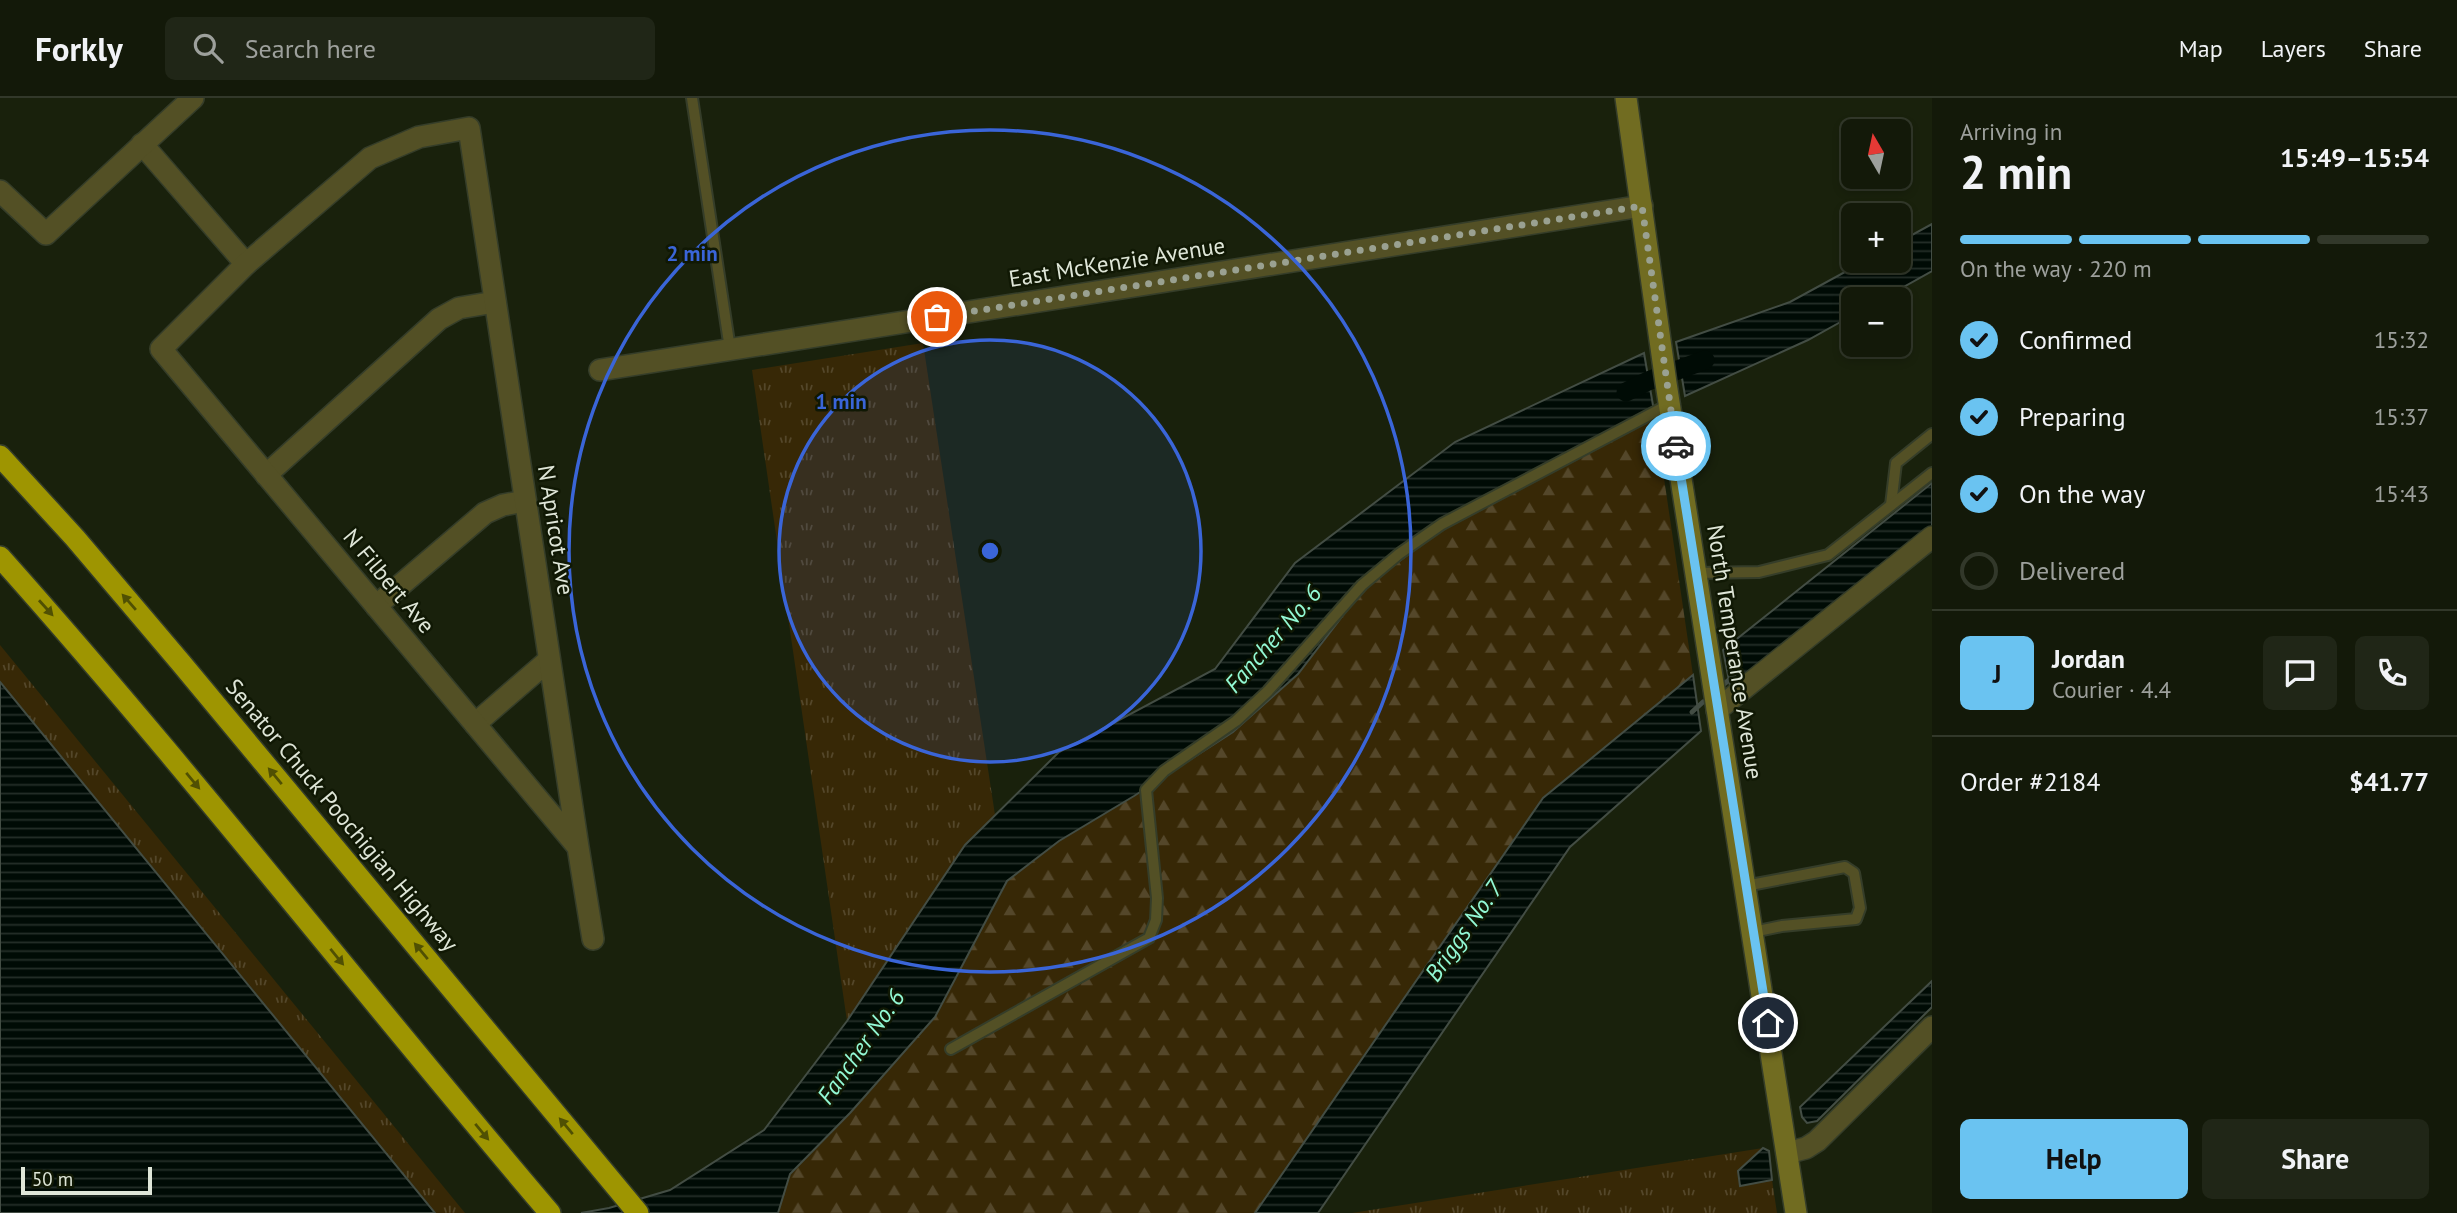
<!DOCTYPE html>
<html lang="en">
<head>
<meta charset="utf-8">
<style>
  :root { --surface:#131909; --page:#202617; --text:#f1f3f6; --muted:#9da09c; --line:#32382a; --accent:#6ac3f1 }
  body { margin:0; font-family:"PT Sans",sans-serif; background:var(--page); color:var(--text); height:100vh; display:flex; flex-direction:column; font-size:26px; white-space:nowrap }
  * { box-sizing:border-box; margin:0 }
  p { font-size:23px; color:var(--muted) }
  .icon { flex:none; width:38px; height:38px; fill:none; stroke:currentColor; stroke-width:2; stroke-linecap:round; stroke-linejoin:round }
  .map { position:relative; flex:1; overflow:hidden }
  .panel { display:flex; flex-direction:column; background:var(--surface); width:525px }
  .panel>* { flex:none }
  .needle { width:46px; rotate:351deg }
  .buttons { position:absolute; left:1841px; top:21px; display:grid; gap:14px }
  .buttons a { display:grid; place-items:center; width:70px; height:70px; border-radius:10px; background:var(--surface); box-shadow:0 4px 10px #0003,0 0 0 2px var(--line); font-size:35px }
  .scale { position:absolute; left:21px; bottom:18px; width:131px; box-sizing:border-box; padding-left:7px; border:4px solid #dfe6d8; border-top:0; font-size:19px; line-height:24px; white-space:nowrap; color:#dfe6d8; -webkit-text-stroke:5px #101804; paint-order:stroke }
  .pin { position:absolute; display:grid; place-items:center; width:60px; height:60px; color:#fff; margin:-30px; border:4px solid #fff; border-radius:50%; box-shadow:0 2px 7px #0007 }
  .courier { position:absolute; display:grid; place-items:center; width:70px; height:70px; margin:-35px; border:5px solid #6ac3f1; border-radius:50%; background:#fff; color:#222; box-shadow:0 2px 9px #0007 }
  .head em { font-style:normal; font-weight:800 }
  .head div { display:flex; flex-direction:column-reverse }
  .head { display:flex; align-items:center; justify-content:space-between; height:119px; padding:0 28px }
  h1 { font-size:46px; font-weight:800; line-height:52px }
  .bar { display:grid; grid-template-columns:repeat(4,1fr); gap:10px 7px; align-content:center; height:84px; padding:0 28px }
  .bar i { height:9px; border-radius:5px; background:var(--line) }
  .bar .selected { background:var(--accent) }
  .bar p { grid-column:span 4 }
  .line { display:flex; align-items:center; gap:18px; padding:0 28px; border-top:2px solid var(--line) }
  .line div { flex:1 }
  .round { display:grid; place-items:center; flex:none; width:74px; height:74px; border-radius:10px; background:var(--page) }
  ol { padding:0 28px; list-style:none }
  li { display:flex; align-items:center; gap:21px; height:77px }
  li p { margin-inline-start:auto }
  li .icon { padding:7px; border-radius:50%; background:var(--accent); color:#111; stroke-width:4 }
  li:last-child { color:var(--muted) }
  li i { width:38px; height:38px; border:4px solid var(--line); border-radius:50% }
  .action { display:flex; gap:14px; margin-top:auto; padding:14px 28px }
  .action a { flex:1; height:80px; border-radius:10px; background:var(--accent); color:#111; font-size:28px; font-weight:800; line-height:80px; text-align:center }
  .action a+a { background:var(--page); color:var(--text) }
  header { display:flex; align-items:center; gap:42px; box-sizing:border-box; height:98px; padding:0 35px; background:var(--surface); border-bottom:2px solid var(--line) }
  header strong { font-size:33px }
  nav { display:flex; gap:38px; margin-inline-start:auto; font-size:24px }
  .search { width:490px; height:63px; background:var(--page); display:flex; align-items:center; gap:18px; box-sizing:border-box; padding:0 24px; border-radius:10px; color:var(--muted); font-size:26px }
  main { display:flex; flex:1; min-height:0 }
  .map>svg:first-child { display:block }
</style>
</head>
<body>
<header>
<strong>Forkly</strong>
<div class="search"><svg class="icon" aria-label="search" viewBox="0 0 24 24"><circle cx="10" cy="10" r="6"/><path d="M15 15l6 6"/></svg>Search here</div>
<nav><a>Map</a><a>Layers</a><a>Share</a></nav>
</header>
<main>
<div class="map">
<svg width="1932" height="1115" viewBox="0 0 1932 1115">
  <defs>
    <pattern id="grass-tufts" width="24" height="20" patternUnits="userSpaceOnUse" patternTransform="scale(1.75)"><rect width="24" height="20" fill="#372806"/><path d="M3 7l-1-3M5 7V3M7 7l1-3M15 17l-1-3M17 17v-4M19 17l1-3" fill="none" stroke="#54472a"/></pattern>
    <pattern id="forest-firs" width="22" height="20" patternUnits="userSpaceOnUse" patternTransform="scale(1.75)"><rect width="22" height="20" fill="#372806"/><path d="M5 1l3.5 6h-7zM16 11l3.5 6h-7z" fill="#54472a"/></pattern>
    <pattern id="water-rules" width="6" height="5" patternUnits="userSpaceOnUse" patternTransform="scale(1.75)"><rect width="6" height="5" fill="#000b05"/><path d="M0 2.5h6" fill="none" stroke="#252f29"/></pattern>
  </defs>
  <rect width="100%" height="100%" fill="#19210c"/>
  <!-- grass -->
  <g fill="url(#grass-tufts)">
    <polygon points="923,245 995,717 965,747 847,923 752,272"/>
    <polygon points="0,547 465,1115 435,1115 0,584"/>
    <polygon points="1763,1050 1738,1072 1740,1087 1772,1082 1777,1115 1352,1115"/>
  </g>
  <!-- forest -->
  <polygon fill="url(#forest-firs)" points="1655,319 1693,577 1543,700 1255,1115 778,1115 790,1076 850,1015 935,919 1007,783 1059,743 1134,698 1233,634 1364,490 1447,427"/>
  <!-- water -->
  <g fill="url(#water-rules)" stroke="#434d44" stroke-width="2">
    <polygon points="1932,126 1932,173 1882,201 1853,201 1853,217 1808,242 1685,298 1676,244 1790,204 1865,163 1899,163 1899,144"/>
    <polygon points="1644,255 1655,319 1447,427 1364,490 1298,576 1233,634 1134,698 1059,743 1007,783 935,919 850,1015 790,1076 778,1115 581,1115 609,1110 670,1092 764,1032 847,923 965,747 1059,654 1215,571 1295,465 1455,344"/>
    <polygon points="1932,385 1932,441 1733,603 1723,552"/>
    <polygon points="1693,577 1701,633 1570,749 1318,1115 1255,1115 1543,700"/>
    <polygon points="0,584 435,1115 0,1115"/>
    <polygon points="1932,883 1932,909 1817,1023 1807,1025 1802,1019 1800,1009"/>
    <polygon points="1763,1050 1769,1053 1772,1082 1740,1088 1738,1073"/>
  </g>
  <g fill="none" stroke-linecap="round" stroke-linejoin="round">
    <!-- stream -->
    <g stroke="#434d44" stroke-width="5">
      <polyline points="1724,586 1734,578"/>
      <polyline points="1692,614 1703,604"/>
    </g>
    <!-- canal -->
    <polyline stroke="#000b05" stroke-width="19" points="1626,294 1648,283 1705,262"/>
    <defs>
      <g id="lane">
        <polyline points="692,0 730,251"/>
        <polyline points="1891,407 1896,365 1932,336"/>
        <polyline points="1696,475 1759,474 1828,457 1932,375"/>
        <polyline points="1745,788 1845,769 1854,775 1860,810 1856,821 1782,828 1753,834"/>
        <polyline points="951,951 1149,840 1156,822 1157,800 1146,692 1164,673 1236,623 1268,593 1362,487 1399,456 1442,426 1670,306"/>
      </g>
      <g id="street">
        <polyline points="142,46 246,166"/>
        <polyline points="0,93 46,136 193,0"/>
        <polyline points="600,272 1642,108"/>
        <polyline points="266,377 439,221 459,210 495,204"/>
        <polyline points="376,508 485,415 503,407 525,403"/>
        <polyline points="1717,612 1932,439"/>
        <polyline points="475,626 549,562"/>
        <polyline points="578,749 161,251 246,166 370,60 419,39 469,30 578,749 593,841"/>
        <polyline points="1787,1055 1806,1050 1817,1043 1932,929"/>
      </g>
      <polyline id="secondary" points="1626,0 1666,285 1796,1115"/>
      <g id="highway">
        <polyline points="0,358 75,440 181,565 638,1115"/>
        <path d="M 0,459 C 190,672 365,898 550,1115"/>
      </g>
    </defs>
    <!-- lane casing -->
    <use href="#lane" stroke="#353d29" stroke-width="14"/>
    <!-- street casing -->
    <use href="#street" stroke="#353d29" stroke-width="24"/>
    <!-- secondary casing -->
    <use href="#secondary" stroke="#353d29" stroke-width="24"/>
    <!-- highway casing -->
    <use href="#highway" stroke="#353d29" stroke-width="24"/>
    <!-- lane -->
    <use href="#lane" stroke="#535025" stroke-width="10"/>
    <!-- street -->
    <use href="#street" stroke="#535025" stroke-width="21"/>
    <!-- secondary -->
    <use href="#secondary" stroke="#716c21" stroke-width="21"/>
    <!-- highway -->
    <use href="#highway" stroke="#9e9501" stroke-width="21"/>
  </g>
  <!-- one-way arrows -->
  <defs><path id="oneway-solid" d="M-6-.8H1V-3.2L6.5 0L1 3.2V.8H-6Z" transform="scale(1.75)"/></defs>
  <g fill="#505003">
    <use href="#oneway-solid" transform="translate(129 504) rotate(-131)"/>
    <use href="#oneway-solid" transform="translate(46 510) rotate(48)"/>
    <use href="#oneway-solid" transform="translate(275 678) rotate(-130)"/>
    <use href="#oneway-solid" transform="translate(193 683) rotate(50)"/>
    <use href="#oneway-solid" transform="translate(421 853) rotate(-130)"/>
    <use href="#oneway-solid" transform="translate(337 859) rotate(51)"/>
    <use href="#oneway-solid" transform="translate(566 1028) rotate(-130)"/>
    <use href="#oneway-solid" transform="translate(482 1034) rotate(50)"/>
  </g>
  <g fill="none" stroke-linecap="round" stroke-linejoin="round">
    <!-- done -->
    <polyline stroke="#9aa191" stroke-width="7" stroke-dasharray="0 12.6" points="937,219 1642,108 1676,348"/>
    <!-- route -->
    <polyline stroke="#6ac3f1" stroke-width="9" points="1676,348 1768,925"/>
  </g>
  <!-- distance rings -->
  <circle cx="990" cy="453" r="211" fill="#3a65d8" fill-opacity=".12"/>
  <g fill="none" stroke="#3a65d8" stroke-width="3.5">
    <circle cx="990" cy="453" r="211"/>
    <circle cx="990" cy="453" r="421"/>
  </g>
  <g text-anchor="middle" stroke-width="5" stroke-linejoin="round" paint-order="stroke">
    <!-- street labels -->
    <g font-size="23" fill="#dfe6d8" stroke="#101804">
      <text transform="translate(1117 164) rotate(-9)" y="8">East McKenzie Avenue</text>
      <text transform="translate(556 432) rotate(81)" y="8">N Apricot Ave</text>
      <text transform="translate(389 483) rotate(50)" y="8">N Filbert Ave</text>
      <text transform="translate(1735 554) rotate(81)" y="8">North Temperance Avenue</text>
      <text transform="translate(342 717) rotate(50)" y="8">Senator Chuck Poochigian Highway</text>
    </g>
    <!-- water labels -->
    <g font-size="24" font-style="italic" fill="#93f9d5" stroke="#101804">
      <text transform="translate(1273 541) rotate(-49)" y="8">Fancher No. 6</text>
      <text transform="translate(1464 833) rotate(-55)" y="8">Briggs No. 7</text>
      <text transform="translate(861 949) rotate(-55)" y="8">Fancher No. 6</text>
    </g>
  </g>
  <circle cx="990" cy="453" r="10" fill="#3a65d8" stroke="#101804" stroke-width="3.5"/>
  <g font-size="21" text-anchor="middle" font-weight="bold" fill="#3a65d8" stroke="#101804" stroke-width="5" stroke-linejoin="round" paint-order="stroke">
    <text x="692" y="163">2 min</text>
    <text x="841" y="311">1 min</text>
  </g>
</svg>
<div class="buttons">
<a><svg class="needle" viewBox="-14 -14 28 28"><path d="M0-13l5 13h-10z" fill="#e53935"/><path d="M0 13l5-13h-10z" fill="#9da09c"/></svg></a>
<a>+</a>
<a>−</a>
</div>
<div class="scale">50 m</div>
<div class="pin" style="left:937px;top:219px;background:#ea580c"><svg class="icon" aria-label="bag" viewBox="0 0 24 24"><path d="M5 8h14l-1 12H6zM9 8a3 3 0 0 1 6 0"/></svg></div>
<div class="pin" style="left:1768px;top:925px;background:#1f2937"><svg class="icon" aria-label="home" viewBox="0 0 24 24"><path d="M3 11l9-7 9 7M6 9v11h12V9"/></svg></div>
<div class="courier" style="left:1676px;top:348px"><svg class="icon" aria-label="car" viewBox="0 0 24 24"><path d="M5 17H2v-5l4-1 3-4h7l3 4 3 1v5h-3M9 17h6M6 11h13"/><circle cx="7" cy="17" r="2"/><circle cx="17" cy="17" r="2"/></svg></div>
</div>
<section class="panel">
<div class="head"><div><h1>2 min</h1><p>Arriving in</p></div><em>15:49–15:54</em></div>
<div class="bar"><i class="selected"></i><i class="selected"></i><i class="selected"></i><i></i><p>On the way · 220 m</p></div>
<ol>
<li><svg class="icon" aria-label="check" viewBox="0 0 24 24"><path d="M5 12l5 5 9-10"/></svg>Confirmed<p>15:32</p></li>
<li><svg class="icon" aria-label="check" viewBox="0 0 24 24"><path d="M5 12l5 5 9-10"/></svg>Preparing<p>15:37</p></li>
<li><svg class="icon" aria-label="check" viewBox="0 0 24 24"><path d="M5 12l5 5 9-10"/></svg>On the way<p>15:43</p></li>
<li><i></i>Delivered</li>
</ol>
<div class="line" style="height:126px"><b class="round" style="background:var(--accent);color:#111">J</b><div><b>Jordan</b><p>Courier · 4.4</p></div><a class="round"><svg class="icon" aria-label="chat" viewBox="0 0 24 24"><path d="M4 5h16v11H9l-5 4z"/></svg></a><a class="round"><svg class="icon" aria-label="phone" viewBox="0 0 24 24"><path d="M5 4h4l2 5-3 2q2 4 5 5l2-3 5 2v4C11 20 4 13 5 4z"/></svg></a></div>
<div class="line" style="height:91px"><div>Order #2184</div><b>$41.77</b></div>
<div class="action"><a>Help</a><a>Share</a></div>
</section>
</main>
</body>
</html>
